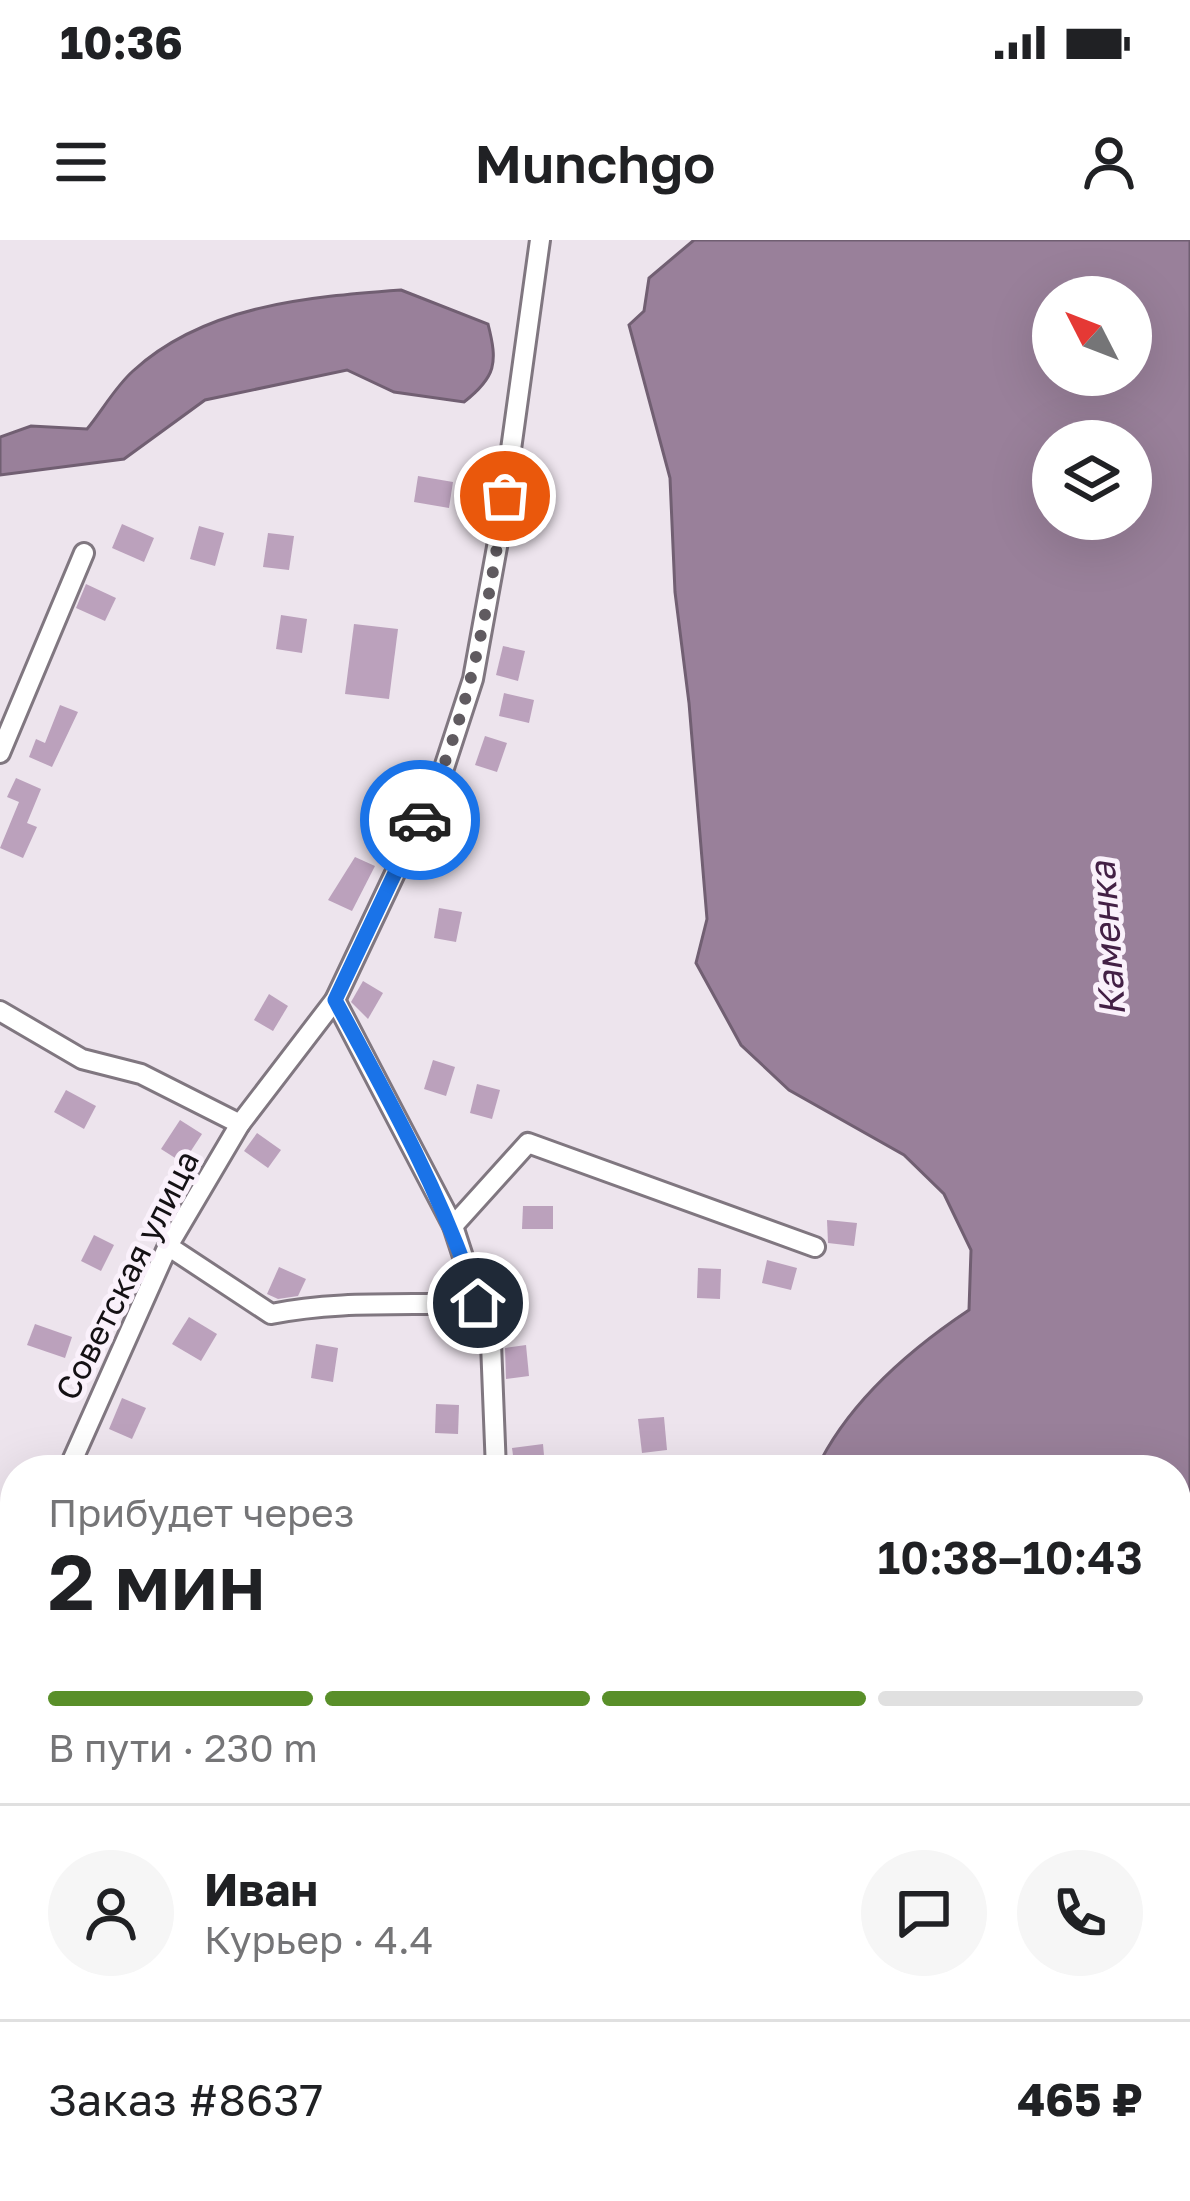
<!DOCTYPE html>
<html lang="ru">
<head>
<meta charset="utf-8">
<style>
  :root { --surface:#fff; --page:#f6f6f6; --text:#202124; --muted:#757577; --line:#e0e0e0; --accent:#598f29 }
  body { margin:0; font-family:"Golos Text",sans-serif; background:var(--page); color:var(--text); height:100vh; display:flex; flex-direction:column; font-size:45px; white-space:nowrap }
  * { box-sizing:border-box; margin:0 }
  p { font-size:39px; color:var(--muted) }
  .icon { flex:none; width:66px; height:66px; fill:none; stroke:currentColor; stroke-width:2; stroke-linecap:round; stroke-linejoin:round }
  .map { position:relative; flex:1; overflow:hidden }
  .panel { position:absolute; left:0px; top:1215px; width:1191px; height:747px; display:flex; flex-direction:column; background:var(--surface); border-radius:48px 48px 0 0; box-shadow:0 12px 48px #0002 }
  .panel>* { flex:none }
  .needle { width:78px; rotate:312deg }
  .fabs { position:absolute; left:1032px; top:36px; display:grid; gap:24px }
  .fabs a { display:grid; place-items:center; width:120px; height:120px; border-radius:50%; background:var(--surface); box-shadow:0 12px 48px #0002; font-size:60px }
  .pin { position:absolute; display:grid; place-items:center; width:102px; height:102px; color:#fff; margin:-51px; border:6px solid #fff; border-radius:50%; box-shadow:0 3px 12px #0007 }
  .courier { position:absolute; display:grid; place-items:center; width:120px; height:120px; margin:-60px; border:9px solid #1a73e8; border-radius:50%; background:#fff; color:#222; box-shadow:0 3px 15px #0007 }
  .overview em { font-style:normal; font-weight:600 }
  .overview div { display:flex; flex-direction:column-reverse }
  .overview { display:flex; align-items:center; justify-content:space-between; height:204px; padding:0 48px }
  h1 { font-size:78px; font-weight:600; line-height:90px }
  .bar { display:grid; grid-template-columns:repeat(4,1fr); gap:18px 12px; align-content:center; height:144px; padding:0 48px }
  .bar i { height:15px; border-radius:9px; background:var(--line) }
  .bar .current { background:var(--accent) }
  .bar p { grid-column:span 4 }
  .line { display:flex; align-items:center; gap:30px; padding:0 48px; border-top:3px solid var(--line) }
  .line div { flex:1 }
  .round { display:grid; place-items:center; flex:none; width:126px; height:126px; border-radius:63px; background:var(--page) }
  .status { display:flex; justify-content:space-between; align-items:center; height:84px; padding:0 60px; background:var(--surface); direction:ltr }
  .status svg { height:33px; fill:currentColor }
  header { display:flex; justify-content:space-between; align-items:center; height:156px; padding:0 48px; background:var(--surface); font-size:54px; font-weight:600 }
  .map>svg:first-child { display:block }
</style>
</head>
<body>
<div class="status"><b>10:36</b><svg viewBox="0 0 49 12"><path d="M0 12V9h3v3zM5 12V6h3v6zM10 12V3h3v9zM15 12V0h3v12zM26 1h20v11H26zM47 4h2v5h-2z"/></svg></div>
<header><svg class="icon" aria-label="menu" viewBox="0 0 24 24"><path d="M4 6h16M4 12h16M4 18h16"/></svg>Munchgo<svg class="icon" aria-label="person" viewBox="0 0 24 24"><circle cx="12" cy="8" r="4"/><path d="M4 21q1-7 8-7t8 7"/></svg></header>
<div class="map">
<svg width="1190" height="1961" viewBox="0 0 1190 1961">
  <rect width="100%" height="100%" fill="#ede4ed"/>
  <!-- green -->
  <polygon fill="#d6c5d7" points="1176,1810 1190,1823 1190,1961 928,1961 921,1947 1176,1947"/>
  <!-- water -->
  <g fill="#99809a" stroke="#715f72" stroke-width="3" fill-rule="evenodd">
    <path d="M 694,0 L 1190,0 L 1190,1701 L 1176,1697 L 1176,1230 L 816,1230 C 847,1164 909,1110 969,1070 L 971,1010 L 944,954 L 904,915 L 789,850 L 741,805 L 696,723 L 707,679 L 689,463 L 675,352 L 670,238 L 629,85 L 644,71 L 649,38 ZM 1053,57 L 1131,57 L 1131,135 L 1053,135 ZM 1053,201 L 1131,201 L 1131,279 L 1053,279 Z"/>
    <path d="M 401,50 L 488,84 C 498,123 496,137 464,162 L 394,152 L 347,130 L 205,160 L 124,219 L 0,235 L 0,197 L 31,186 L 87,189 C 102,171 115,147 133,131 C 205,65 308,57 401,50 Z"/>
  </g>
  <!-- building -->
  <g fill="#bba1bc">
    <polygon points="418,236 453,242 449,268 414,262"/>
    <polygon points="122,284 154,298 144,322 112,308"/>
    <polygon points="199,286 224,293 215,326 190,319"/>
    <polygon points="268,293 294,296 289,330 263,327"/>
    <polygon points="86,344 116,358 105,381 76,368"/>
    <polygon points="281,375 307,379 302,413 276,409"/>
    <polygon points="354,384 398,389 389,459 345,454"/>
    <polygon points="503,406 525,411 518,441 496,435"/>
    <polygon points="504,453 534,460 529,483 499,476"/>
    <polygon points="60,465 78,472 52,527 29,517 36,499 45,503"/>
    <polygon points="485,496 507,503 497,532 475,525"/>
    <polygon points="16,538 41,549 27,583 37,587 23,618 0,608 19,562 7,557"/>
    <polygon points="355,617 375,626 352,671 328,660"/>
    <polygon points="439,668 462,672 456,702 434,698"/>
    <polygon points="363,741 383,753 368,779 351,762"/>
    <polygon points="269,754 288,766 273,791 254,780"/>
    <polygon points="433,820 455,827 446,856 424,849"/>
    <polygon points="477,844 500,850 492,879 470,873"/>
    <polygon points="66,850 96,866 84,889 54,872"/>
    <polygon points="180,880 202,894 183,923 161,909"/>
    <polygon points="257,893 281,910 268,928 244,911"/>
    <polygon points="523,966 553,966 553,989 522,989"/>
    <polygon points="827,980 857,983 854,1006 828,1003"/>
    <polygon points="94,995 114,1005 101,1031 81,1021"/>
    <polygon points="767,1020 797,1028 791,1050 762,1043"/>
    <polygon points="279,1027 306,1039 298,1056 278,1059 267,1054"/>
    <polygon points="698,1028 721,1029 720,1059 697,1058"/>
    <polygon points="189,1077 217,1094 201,1121 172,1104"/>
    <polygon points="35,1084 72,1097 65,1118 27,1105"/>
    <polygon points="316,1104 338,1108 333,1142 311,1138"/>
    <polygon points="526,1105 529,1136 506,1139 505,1108"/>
    <polygon points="122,1158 146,1168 132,1199 109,1189"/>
    <polygon points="436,1164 459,1165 458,1194 435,1193"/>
    <polygon points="664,1177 667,1210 642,1213 638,1179"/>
    <polygon points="543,1204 545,1227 515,1230 512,1208"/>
  </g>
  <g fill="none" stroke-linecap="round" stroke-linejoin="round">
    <defs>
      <g id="minor">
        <polyline points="0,513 84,313"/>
        <polyline points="335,760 453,986 491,1103 496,1230"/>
        <polyline points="0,771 82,819 141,834 240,884"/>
        <polyline points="453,986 528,903 815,1007"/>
        <path d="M 168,1006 L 271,1074 C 340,1060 408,1066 479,1063"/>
        <polyline points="68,1230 168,1006 240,884 335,760 442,534 473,439 499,296 540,0"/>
        <polyline points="0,1404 15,1366"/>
        <polyline points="0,1651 15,1655"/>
        <polyline points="1176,1727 1190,1728"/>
        <polyline points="518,1947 519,1961"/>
        <polyline points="916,1947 918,1961"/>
        <polyline points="94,1961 95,1947"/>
      </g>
    </defs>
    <!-- minor casing -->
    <use href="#minor" stroke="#807780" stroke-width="24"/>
    <!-- minor -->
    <use href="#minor" stroke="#fff" stroke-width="18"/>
  </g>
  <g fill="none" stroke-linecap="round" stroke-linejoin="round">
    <!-- done -->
    <path stroke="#605b60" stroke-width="12" stroke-dasharray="0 21.6" d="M 420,580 C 470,478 488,367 505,256"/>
    <!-- route -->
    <path stroke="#1a73e8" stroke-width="15" d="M 420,580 L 335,760 C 389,859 442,955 478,1063"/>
  </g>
  <g text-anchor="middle" stroke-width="10" stroke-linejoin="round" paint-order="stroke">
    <!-- street labels -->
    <g font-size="33" fill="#141114" stroke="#faf1fb">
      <text transform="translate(127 1035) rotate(-63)" y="12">Советская улица</text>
    </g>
    <!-- water labels -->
    <g font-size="36" font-style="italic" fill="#432045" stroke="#faf1fb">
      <text transform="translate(1107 699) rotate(-94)" y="13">Каменка</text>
    </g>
  </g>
</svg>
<div class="fabs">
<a><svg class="needle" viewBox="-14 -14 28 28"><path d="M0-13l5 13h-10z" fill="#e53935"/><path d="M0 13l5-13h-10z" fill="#757577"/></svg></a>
<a><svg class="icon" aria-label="layers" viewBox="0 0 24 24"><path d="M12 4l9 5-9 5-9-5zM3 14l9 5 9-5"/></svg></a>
</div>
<div class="pin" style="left:505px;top:256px;background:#ea580c"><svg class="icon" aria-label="bag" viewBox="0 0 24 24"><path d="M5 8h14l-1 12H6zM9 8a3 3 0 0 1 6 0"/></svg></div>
<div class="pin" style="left:478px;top:1063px;background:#1f2937"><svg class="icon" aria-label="home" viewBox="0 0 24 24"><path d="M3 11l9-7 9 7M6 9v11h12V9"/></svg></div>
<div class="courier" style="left:420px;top:580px"><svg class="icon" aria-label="car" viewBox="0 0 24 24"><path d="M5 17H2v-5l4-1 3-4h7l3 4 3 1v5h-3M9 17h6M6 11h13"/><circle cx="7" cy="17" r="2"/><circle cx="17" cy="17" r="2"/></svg></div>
<section class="panel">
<div class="overview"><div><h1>2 мин</h1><p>Прибудет через</p></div><em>10:38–10:43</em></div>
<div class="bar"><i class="current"></i><i class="current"></i><i class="current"></i><i></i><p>В пути · 230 m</p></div>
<div class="line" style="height:216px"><a class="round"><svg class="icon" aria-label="person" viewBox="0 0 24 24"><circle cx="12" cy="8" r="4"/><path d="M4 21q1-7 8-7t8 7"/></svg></a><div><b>Иван</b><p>Курьер · 4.4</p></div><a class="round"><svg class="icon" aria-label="chat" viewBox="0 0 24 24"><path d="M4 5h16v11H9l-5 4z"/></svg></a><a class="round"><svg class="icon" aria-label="phone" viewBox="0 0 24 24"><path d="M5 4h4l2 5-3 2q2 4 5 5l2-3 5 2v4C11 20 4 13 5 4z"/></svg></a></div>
<div class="line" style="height:156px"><div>Заказ #8637</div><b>465 ₽</b></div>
</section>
</div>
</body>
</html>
